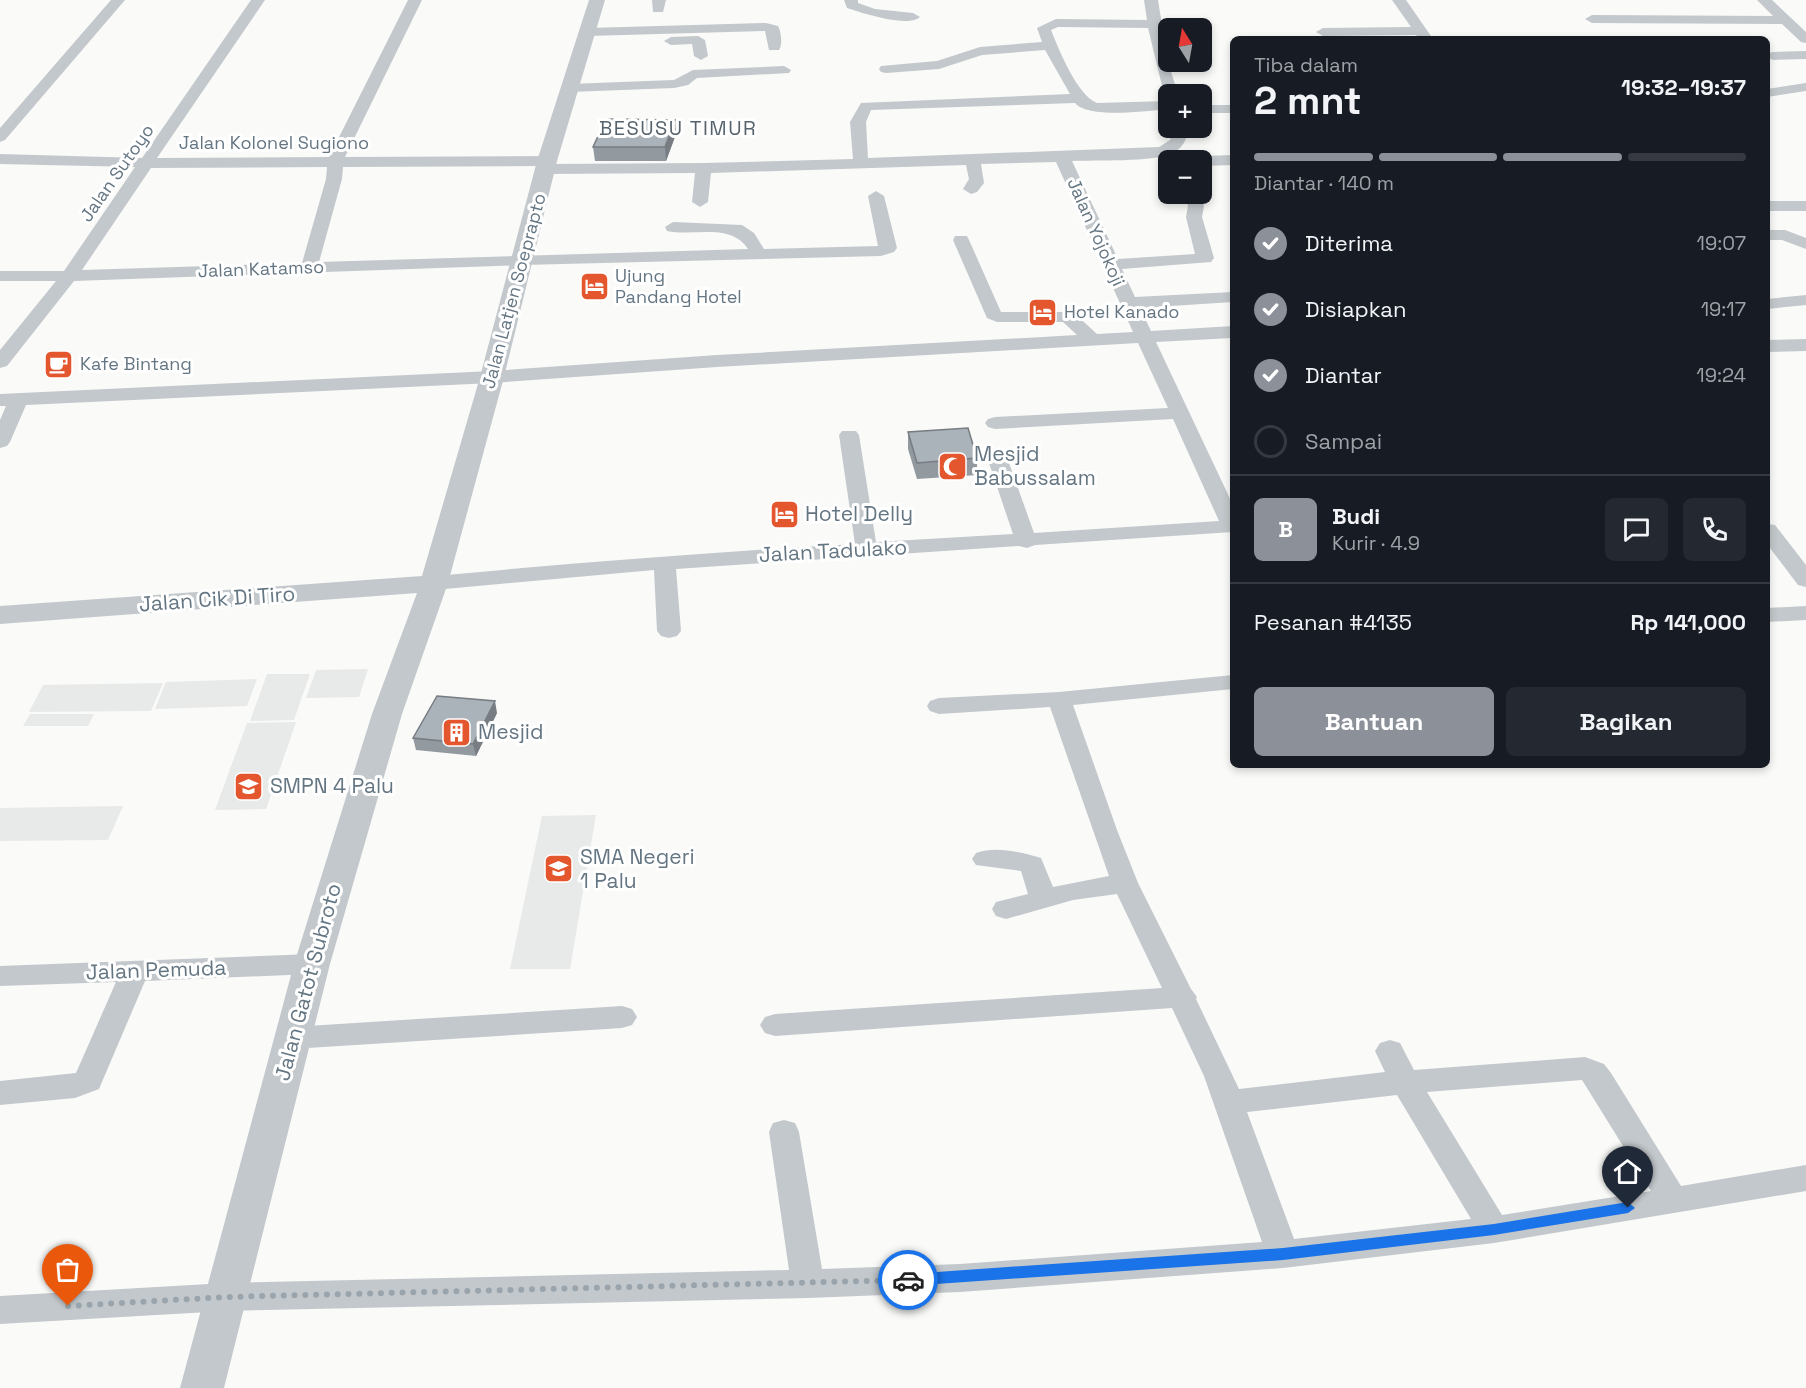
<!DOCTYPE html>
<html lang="id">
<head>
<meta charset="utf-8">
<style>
  :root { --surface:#171b24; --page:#242831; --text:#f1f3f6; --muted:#9ea1a6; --line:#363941; --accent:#8c9099 }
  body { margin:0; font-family:"Space Grotesk",sans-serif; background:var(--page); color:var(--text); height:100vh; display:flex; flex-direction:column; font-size:22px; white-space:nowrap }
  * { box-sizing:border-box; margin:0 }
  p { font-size:20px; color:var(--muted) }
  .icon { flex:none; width:33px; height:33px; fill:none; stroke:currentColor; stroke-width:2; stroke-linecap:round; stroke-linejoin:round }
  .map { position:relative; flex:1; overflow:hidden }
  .drawer { position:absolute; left:1230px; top:36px; width:540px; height:732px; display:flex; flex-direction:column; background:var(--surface); border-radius:9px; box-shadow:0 3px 9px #0003 }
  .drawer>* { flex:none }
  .needle { width:39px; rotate:349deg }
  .controls { position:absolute; left:1158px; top:18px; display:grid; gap:12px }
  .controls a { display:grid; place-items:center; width:54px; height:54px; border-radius:9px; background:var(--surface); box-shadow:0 3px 9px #0003; font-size:30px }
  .pin { position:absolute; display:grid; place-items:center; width:51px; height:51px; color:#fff; margin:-62px -26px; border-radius:50% 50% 50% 0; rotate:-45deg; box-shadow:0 0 6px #0007 }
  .pin .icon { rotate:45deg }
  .courier { position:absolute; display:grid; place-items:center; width:60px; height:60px; margin:-30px; border:4px solid #1a73e8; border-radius:50%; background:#fff; color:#222; box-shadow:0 2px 8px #0007 }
  .overview em { font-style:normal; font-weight:600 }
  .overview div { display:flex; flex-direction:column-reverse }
  .overview { display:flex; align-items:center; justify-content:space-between; height:102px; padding:0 24px }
  h1 { font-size:39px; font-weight:600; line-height:45px }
  .bar { display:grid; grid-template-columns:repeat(4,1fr); gap:9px 6px; align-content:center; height:72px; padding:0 24px }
  .bar i { height:8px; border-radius:4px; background:var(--line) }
  .bar .on { background:var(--accent) }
  .bar p { grid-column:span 4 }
  .line { display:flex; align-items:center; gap:15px; padding:0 24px; border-top:2px solid var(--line) }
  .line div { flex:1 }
  .round { display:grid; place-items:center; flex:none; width:63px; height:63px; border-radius:9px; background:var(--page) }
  ol { padding:0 24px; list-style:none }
  li { display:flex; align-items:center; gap:18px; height:66px }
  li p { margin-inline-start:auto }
  li .icon { padding:6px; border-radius:50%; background:var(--accent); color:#fff; stroke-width:4 }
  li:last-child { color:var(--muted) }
  li i { width:33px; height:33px; border:3px solid var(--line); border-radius:50% }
  .button { display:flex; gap:12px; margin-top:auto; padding:12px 24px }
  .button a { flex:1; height:69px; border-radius:9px; background:var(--accent); color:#fff; font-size:24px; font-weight:600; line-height:69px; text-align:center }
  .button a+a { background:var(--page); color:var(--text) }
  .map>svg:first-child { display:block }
</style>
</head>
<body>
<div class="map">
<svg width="1806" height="1388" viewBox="0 0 1806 1388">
  <rect width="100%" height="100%" fill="#fafaf8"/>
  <!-- built -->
  <g fill="#e8e9e9">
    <polygon points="368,669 359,697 306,698 316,670"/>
    <polygon points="267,674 310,674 294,720 250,721"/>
    <polygon points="257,679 247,706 155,709 166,682"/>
    <polygon points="163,683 151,711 29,712 43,685"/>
    <polygon points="30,714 94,714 88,726 23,726"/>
    <polygon points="296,722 266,809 215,810 247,723"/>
    <polygon points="123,806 108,840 0,841 0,808"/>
    <polygon points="596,815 570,969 510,969 542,816"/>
  </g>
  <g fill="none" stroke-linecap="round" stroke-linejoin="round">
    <!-- minor -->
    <g fill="#c3c8cc" fill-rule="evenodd">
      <polygon points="111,0 125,0 5,140 0,142 0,128"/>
      <path d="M 251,0 L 265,0 L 157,158 L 329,157 L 408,0 L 422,0 L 345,157 L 547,156 L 553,158 L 555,161 L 553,164 L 704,163 L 853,159 L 850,122 L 861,103 L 1070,94 L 1045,50 L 982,55 L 939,69 L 886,73 L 881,72 L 879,69 L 881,66 L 937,61 L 980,47 L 1042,42 L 1037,28 L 1056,19 L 1147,20 L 1144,0 L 1158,0 L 1168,62 L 1178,94 L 1168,94 L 1168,98 L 1164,94 L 1148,28 L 1058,27 L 1051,30 C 1059,50 1077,95 1097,103 L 1168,101 L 1168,109 C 1148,111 1088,119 1075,103 L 871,110 L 866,122 L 868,158 L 1159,147 L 1170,140 L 1172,128 L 1186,128 C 1189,139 1182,149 1171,154 C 1153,162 1094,160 1072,161 L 1118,259 L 1195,254 L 1186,217 L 1188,206 L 1184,194 L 1200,194 L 1204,206 L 1202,217 L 1214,258 L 1211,262 L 1122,269 L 1135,297 L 1233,292 L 1233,302 L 1140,308 L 1151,331 L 1233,326 L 1233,338 L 1156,342 L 1233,505 L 1233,532 L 1035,545 L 1027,548 L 1019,546 L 676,569 L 681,631 L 677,636 L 669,638 L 661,636 L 657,631 L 654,570 L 434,590 L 426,588 L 423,583 L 426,578 L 434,576 C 574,563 714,552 855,544 L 839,435 L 842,431 L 856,431 L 859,435 L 876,542 L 1013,534 L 989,463 L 992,459 L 1006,459 L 1009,463 L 1034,533 L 1219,521 L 1173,419 L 995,429 L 988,427 L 985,423 L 988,419 L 995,417 L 1168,408 L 1138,343 L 717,367 L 492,383 L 26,405 L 10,442 L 7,446 L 0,448 L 0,420 L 6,406 L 0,406 L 0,394 L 492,371 L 717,355 L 1077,335 L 1063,322 L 997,322 L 987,318 L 953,240 L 955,236 L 967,236 L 969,240 L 1001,312 L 1068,312 L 1074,313 L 1097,334 L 1133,332 L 1056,162 L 981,164 L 984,183 L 977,192 L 971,194 L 963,189 L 969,179 L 966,165 L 711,173 L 708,202 L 700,207 L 692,202 L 695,173 L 545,174 L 539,172 L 537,169 L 539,166 L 343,167 L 342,179 L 319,262 L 748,249 C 730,222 694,237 667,231 L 665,227 L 673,222 L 742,225 L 754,233 L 764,249 L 878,246 L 868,196 L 876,191 L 884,196 L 897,248 L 894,252 L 881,256 L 522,265 L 74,281 L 7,366 L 0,368 L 0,350 L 56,281 L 0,281 L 0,271 L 64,271 L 135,167 L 0,164 L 0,154 L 142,158 ZM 327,167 L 326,179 L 302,263 L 82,270 L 151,168 Z"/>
      <polygon points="652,0 666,0 663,12 653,12"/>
      <path d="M 844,0 L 858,0 L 858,3 L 875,9 L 913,13 L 920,17 C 908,28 862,13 847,8 Z"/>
      <polygon points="1392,0 1406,0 1433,39 1419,39 1416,35 1323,36 1316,32 1323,28 1411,27"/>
      <polygon points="1757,0 1772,0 1806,32 1806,43 1801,42 1782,24 1592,23 1585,19 1592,15 1773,16"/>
      <path d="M 766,23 L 778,26 C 781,31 783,45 779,50 L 769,50 L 765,31 L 588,36 L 581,32 L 588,28 Z"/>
      <polygon points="698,36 705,40 708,56 701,60 694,56 692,44 671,45 664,41 671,37"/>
      <polygon points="1806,51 1806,59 1773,60 1767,57 1768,53 1773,52"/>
      <polygon points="784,66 791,70 789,73 697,78 688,85 674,88 570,92 563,88 570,84 674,80 693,70"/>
      <polygon points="1806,83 1806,91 1767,97 1767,89"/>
      <rect x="1202" y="105" width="31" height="8"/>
      <polygon points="1233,155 1233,165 1202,166 1202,160 1195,160 1202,156"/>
      <rect x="1767" y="201" width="39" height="10"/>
      <polygon points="1767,230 1785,230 1806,238 1806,249 1782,240 1767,240"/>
      <polygon points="1806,295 1806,305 1767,309 1767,299"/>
      <polygon points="1806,339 1806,351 1767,352 1767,340"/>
      <polygon points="1767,524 1775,525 1806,565 1806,587 1798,585 1767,544"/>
      <polygon points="1806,606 1806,620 1767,622 1767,608"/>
      <path d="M 1233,675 L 1233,689 L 1073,705 L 1117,830 L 1138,883 L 1191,989 L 1197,997 L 1196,999 L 1239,1089 L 1385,1072 L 1375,1051 L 1380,1043 L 1390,1040 L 1400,1043 L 1414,1070 L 1585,1057 L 1604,1064 L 1611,1073 L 1681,1186 L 1806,1165 L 1806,1191 L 1494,1243 L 1283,1268 L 960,1292 L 808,1298 L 226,1311 L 0,1324 L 0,1296 L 226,1283 L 789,1270 L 769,1132 L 773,1123 L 784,1120 L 795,1123 L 799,1132 L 822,1269 L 960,1264 L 1262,1242 L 1204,1076 L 1172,1008 L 775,1036 L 765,1033 L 760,1025 L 765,1017 L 775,1014 L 1162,988 L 1117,894 L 1073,900 L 1006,919 L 996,916 L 992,909 L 996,902 L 1028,894 L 1021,871 L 976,865 L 972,859 L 976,853 C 997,846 1020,852 1041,858 L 1053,887 L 1109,876 L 1050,707 L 939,714 L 930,711 L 927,706 L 930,701 L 939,698 L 1059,692 ZM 1582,1080 L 1651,1191 L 1502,1215 L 1427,1092 ZM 1397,1095 L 1471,1219 L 1294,1239 L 1247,1112 Z"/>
      <polygon points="312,954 322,957 326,964 322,971 312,974 145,981 99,1089 75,1098 0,1105 0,1081 76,1073 116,982 0,986 0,966"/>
      <polygon points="622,1006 632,1009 637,1017 632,1025 622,1028 292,1049 282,1046 277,1038 282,1030 292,1027"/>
    </g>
    <!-- tertiary -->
    <polygon fill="#c3c8cc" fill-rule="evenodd" points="589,0 605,0 557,161 504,377 448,583 402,714 330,964 224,1388 180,1388 294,964 372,714 417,593 0,624 0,606 422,576 480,377 537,161"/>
  </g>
  <!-- wall -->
  <g fill="#929a9f">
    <polygon points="676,134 666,161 595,161 593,147"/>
    <polygon points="908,432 977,458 977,475 917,479 908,449"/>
    <polygon points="497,713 476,756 416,750 413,738"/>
  </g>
  <!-- shaded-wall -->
  <g fill="#777d82">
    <polygon points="675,120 676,134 666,161 665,147"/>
    <polygon points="495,701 497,713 476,756 473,744"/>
  </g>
  <!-- building -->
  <g fill="#aab3b9" stroke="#777d82" stroke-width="1.5">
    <polygon points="606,119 675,120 665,147 593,147"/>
    <polygon points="968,428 977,458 917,463 908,432"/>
    <polygon points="437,696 495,701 473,744 413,738"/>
  </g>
  <!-- route -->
  <polygon fill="#1a73e8" points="1628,1202 1635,1208 1628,1213 1494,1235 1283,1260 908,1286 903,1284 901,1280 903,1276 908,1274 1283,1248 1494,1224"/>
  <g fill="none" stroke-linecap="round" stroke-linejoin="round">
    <!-- done -->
    <polyline stroke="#99a4ac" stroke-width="6" stroke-dasharray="0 10.8" points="68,1306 226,1297 908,1280"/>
  </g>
  <!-- icons -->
  <defs>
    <symbol id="hotel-square" viewBox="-11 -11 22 22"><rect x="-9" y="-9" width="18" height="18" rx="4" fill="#e4572e" stroke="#fff"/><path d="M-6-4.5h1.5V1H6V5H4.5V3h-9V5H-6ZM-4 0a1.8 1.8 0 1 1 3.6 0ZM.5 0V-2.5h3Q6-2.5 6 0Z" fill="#fff"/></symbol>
    <symbol id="cafe-square" viewBox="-11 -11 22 22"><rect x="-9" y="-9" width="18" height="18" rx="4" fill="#e4572e" stroke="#fff"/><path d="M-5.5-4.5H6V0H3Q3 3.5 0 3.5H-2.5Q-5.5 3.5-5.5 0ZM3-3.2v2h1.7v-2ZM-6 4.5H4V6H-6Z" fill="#fff"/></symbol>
    <symbol id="mosque-square" viewBox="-11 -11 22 22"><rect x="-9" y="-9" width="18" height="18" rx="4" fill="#e4572e" stroke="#fff"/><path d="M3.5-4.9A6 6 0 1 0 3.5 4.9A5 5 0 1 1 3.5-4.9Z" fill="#fff"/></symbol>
    <symbol id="building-square" viewBox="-11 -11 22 22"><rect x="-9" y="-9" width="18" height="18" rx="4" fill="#e4572e" stroke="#fff"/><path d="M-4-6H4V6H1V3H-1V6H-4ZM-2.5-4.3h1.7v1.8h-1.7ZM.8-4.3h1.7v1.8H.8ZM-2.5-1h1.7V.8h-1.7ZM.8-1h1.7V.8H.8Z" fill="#fff"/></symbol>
    <symbol id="school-square" viewBox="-11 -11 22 22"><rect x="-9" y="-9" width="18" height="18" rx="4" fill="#e4572e" stroke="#fff"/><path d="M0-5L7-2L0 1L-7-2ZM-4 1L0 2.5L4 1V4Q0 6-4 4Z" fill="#fff"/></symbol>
  </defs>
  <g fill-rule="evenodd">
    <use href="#hotel-square" x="578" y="270" width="33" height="33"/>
    <use href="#hotel-square" x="1026" y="296" width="33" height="33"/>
    <use href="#cafe-square" x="42" y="348" width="33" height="33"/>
    <use href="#mosque-square" x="936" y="450" width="33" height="33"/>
    <use href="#hotel-square" x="768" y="498" width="33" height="33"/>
    <use href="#building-square" x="440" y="716" width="33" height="33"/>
    <use href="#school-square" x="232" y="770" width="33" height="33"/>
    <use href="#school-square" x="542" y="852" width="33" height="33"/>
  </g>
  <g text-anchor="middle" stroke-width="6" stroke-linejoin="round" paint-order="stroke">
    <!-- far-street labels -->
    <g font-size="18" fill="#657683" stroke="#fff">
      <text x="274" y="149">Jalan Kolonel Sugiono</text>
      <text transform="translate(117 173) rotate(-55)" y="6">Jalan Sutoyo</text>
      <text transform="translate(1096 232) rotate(66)" y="6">Jalan Yojokoji</text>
      <text transform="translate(261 269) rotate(-2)" y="6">Jalan Katamso</text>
      <text transform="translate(514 291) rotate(-75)" y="6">Jalan Latjen Soeprapto</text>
    </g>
    <!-- far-poi labels -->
    <g font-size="18" fill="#657683" stroke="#fff" text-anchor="start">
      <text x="615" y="282">Ujung<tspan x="615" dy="21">Pandang Hotel</tspan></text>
      <text x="1064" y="318">Hotel Kanado</text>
      <text x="80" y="370">Kafe Bintang</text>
    </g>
    <!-- far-quarter labels -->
    <g font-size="20" letter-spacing="1.5" fill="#57646e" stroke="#fff">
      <text x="678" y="135">BESUSU TIMUR</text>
    </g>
    <!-- poi labels -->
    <g font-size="21" fill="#657683" stroke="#fff" text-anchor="start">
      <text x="974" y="461">Mesjid<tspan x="974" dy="24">Babussalam</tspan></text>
      <text x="805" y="521">Hotel Delly</text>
      <text x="478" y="739">Mesjid</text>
      <text x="270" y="793">SMPN 4 Palu</text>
      <text x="580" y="864">SMA Negeri<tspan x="580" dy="24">1 Palu</tspan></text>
    </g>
    <!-- street labels -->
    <g font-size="21" fill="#657683" stroke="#fff">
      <text transform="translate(833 551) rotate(-3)" y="7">Jalan Tadulako</text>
      <text transform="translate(217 599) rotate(-4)" y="7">Jalan Cik Di Tiro</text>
      <text transform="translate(156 970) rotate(-2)" y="7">Jalan Pemuda</text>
      <text transform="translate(308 982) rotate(-75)" y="7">Jalan Gatot Subroto</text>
    </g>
  </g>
</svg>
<div class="controls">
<a><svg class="needle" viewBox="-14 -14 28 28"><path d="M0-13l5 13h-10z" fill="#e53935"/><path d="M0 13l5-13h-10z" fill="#9ea1a6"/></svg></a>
<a>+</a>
<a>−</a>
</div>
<div class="pin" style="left:68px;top:1306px;background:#ea580c"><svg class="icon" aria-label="bag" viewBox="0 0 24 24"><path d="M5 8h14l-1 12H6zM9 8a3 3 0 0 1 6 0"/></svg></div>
<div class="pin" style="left:1628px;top:1208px;background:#1f2937"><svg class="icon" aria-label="home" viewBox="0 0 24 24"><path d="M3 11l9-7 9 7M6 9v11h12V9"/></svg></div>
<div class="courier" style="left:908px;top:1280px"><svg class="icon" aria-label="car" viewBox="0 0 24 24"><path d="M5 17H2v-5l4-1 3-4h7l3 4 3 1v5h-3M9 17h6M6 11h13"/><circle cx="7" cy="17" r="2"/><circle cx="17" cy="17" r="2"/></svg></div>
<section class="drawer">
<div class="overview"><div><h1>2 mnt</h1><p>Tiba dalam</p></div><em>19:32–19:37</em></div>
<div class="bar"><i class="on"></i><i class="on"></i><i class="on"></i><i></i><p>Diantar · 140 m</p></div>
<ol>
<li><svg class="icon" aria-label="check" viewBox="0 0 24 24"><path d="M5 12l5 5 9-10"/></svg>Diterima<p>19:07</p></li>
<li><svg class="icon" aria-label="check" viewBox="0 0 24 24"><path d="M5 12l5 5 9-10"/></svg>Disiapkan<p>19:17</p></li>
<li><svg class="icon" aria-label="check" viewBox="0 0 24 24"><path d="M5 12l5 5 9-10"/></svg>Diantar<p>19:24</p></li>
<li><i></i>Sampai</li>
</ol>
<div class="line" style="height:108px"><b class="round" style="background:var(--accent);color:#fff">B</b><div><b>Budi</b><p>Kurir · 4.9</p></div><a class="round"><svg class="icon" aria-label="chat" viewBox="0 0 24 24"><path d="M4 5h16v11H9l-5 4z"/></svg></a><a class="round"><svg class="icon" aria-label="phone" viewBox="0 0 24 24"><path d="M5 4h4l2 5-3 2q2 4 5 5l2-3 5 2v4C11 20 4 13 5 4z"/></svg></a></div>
<div class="line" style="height:78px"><div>Pesanan #4135</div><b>Rp 141,000</b></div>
<div class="button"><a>Bantuan</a><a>Bagikan</a></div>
</section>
</div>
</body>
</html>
